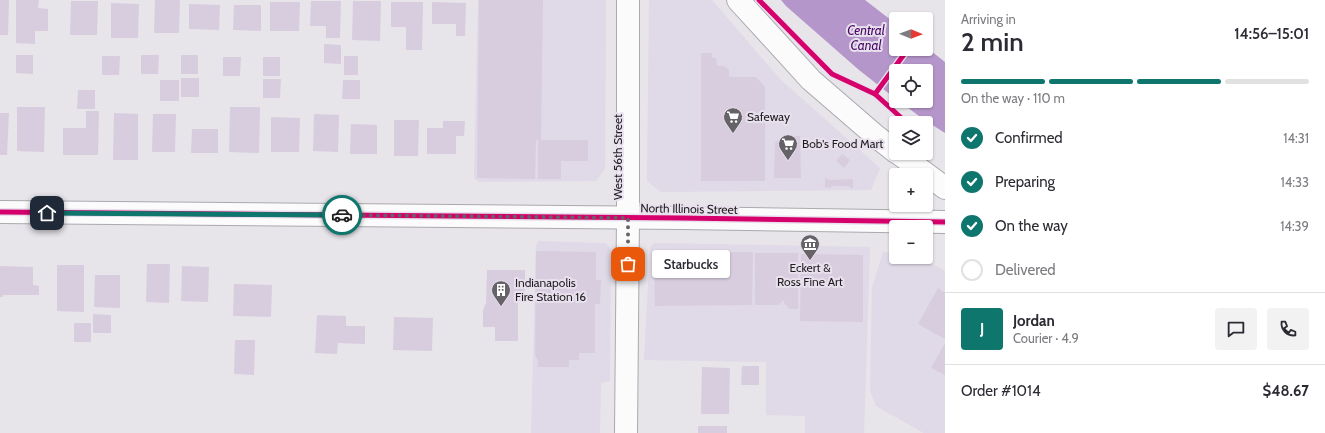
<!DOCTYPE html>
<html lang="en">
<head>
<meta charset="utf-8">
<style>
  :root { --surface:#fff; --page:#f2f2f3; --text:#2b2b33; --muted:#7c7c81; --line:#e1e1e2; --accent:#0f766e }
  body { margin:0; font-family:Cabin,sans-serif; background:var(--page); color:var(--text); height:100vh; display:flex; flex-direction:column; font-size:15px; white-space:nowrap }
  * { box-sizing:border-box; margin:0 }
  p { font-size:13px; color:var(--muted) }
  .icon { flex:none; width:22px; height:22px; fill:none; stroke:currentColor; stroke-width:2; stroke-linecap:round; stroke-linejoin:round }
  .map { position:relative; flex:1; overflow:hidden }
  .drawer { display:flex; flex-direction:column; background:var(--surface); width:380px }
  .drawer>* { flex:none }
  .needle { width:26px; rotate:91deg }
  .buttons { position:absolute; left:889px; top:12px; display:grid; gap:8px }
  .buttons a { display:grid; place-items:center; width:44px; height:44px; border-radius:4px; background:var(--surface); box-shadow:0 1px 3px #0004; font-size:20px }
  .pin { position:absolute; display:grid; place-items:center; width:34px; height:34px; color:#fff; margin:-17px; border-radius:8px; box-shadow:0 2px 6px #0006 }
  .courier { position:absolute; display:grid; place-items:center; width:40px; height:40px; margin:-20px; border:3px solid #0f766e; border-radius:50%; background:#fff; color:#222; box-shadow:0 1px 5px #0007 }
  .bubble { position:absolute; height:28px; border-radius:4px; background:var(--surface); box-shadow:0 1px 3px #0004; font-size:13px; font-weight:600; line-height:28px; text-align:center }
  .summary em { font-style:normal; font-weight:600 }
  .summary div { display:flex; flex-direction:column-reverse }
  .summary { display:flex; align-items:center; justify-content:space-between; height:68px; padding:0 16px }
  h1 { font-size:26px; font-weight:600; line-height:30px }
  .bar { display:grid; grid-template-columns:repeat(4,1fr); gap:6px 4px; align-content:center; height:48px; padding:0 16px }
  .bar i { height:5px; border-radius:3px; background:var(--line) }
  .bar .active { background:var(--accent) }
  .bar p { grid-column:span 4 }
  .line { display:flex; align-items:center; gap:10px; padding:0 16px; border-top:1px solid var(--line) }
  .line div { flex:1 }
  .round { display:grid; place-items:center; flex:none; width:42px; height:42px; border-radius:4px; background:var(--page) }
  ol { padding:0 16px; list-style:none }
  li { display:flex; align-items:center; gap:12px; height:44px }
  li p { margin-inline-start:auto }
  li .icon { padding:4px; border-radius:50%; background:var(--accent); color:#fff; stroke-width:4 }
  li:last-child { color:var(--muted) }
  li i { width:22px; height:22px; border:2px solid var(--line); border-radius:50% }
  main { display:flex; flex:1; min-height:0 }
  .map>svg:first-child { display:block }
</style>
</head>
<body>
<main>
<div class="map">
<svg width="945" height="433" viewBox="0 0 945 433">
  <rect width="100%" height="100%" fill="#e7e4ea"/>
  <!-- built -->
  <g fill="#e0d9e7">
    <polygon points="478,0 606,0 605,169 596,181 479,182 474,178"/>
    <polygon points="649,0 712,0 780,79 880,168 871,190 661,192 647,181"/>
    <polygon points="538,241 606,243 611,250 610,381 601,383 600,433 531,433 536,246"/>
    <polygon points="654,243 870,247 864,433 805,433 805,416 766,415 766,362 644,360 650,248"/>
    <polygon points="883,252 896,253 896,257 919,257 945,271 945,433 924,433 876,406 870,391 872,288"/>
  </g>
  <!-- water -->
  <polygon fill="#b596cb" points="781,0 865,0 896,24 896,49 926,49 926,47 945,62 945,133 923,119 899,101 926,101 926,71 896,71 896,99 859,70 786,6"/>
  <!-- building -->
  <g fill="#d7cddf">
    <polygon points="0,0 9,0 8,35 0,35"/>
    <polygon points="16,0 39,0 38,8 48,9 48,31 35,31 35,44 16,43"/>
    <polygon points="155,0 180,0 179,33 154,33"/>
    <polygon points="479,0 543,0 541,140 588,140 588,161 561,161 561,179 538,179 538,140 536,140 535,179 477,178"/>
    <polygon points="71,1 98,1 97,35 70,35"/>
    <polygon points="311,1 341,1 340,38 326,38 326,26 310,26"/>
    <polygon points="353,1 381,1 380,41 352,40"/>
    <polygon points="270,2 300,2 299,31 270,31"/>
    <polygon points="391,2 423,2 422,50 406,50 406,27 391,27"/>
    <polygon points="432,2 466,3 465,36 456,36 456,24 432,24"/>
    <polygon points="111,3 139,4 138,38 111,38"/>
    <polygon points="189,4 220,5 219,30 189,29"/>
    <polygon points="234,5 261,5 261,31 233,30"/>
    <polygon points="324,44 341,45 341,64 324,63"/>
    <polygon points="701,53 712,53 712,58 716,58 717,66 724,66 729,70 729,77 756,77 765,87 765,181 701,181"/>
    <polygon points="16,55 33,55 33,74 16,73"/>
    <polygon points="141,55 159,55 158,74 141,74"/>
    <rect x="181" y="55" width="17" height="19"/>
    <polygon points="102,56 120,56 119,75 102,75"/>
    <rect x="344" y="56" width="14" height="19"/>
    <polygon points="223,57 241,57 240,76 223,76"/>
    <rect x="263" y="57" width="17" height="19"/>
    <rect x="181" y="78" width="18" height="19"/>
    <polygon points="263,79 281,79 280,98 263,98"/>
    <rect x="160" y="80" width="19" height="21"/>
    <polygon points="343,80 360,80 360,99 342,99"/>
    <polygon points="78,90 95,90 95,109 77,109"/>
    <polygon points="17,107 45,107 44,152 17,151"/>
    <polygon points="230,107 260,107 259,153 229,152"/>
    <polygon points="86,111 99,111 98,155 63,155 63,128 86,128"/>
    <polygon points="0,113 9,113 7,155 0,155"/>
    <polygon points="114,113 138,114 138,160 113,160"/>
    <polygon points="153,114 176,114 175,152 152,152"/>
    <polygon points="314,114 339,115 338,152 313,151"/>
    <polygon points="271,117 300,118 299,152 271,152"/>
    <polygon points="394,120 419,120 418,156 394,156"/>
    <polygon points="443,121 465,121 464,136 456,136 456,154 427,154 427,128 443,128"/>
    <polygon points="351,124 377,125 377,154 350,154"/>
    <polygon points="192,129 218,129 218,153 191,153"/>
    <polygon points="784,136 800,136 801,178 774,178 775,143"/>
    <polygon points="842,154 850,160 844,168 836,161"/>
    <polygon points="825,178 830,180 853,179 853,188 851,188 849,186 832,186 830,188 825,187"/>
    <polygon points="536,251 596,252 596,280 601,280 600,304 595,304 595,353 579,353 579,360 569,360 569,367 538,367 538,360 535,355"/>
    <polygon points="660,252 753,252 752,305 655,306 654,258"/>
    <polygon points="755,253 798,253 798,309 790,309 784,303 784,300 778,305 755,305"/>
    <polygon points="801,254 863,255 863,322 800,321"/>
    <polygon points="147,264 170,264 169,303 146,302"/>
    <polygon points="57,265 84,265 84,312 57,311"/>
    <polygon points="0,266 33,267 33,285 39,286 39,295 3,295 3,297 0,297"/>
    <polygon points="182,266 209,267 208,302 181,301"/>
    <polygon points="487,270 525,270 525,302 518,301 518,341 495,341 495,327 483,327 483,310 486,303"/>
    <polygon points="95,275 120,275 120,308 94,307"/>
    <polygon points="234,284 272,285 271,317 233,316"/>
    <polygon points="938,288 945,293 945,339 918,324"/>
    <polygon points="93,314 111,315 111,333 93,333"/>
    <polygon points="317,315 346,316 346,326 365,326 365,344 338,343 337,354 315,353"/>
    <polygon points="394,317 433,318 432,351 393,350"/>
    <rect x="74" y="323" width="17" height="19"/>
    <polygon points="235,340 255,340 254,375 234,374"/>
    <polygon points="945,343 945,375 931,368"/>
    <polygon points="742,366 759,366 759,385 741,385"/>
    <polygon points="702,367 730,368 729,414 701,414"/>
    <rect x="698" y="426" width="29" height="7"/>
  </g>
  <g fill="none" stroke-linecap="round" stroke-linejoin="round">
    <defs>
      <g id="minor">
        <polyline points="0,212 682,218 945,222"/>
        <polyline points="626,433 628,218 628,0"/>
      </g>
      <g id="major">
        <polyline points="738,0 811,80 877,137 896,152"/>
        <polyline points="898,153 945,188"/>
      </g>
    </defs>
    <!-- minor casing -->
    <use href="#minor" stroke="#aba9ae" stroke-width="24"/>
    <!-- major casing -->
    <use href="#major" stroke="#aba9ae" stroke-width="24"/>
    <!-- minor -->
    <use href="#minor" stroke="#fbfbfc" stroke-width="22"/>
    <!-- major -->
    <use href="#major" stroke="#fbfbfc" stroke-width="22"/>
    <defs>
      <g id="cycleway">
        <polyline points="759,0 832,74 875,94 907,123"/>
        <polyline points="875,94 908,49"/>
        <polyline points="0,212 682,218 945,222"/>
      </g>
    </defs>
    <!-- cycleway casing -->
    <use href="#cycleway" stroke="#e8e1ed" stroke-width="8"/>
    <!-- cycleway -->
    <use href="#cycleway" stroke="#d6006c" stroke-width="5"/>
  </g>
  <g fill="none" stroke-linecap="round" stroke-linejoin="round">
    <!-- done -->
    <polyline stroke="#656367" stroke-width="4" stroke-dasharray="0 7.2" points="342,215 628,218 628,264"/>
    <!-- route -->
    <polyline stroke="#0f766e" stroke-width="5" points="47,213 342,215"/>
  </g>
  <!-- icons -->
  <defs>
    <symbol id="supermarket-pin" viewBox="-11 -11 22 30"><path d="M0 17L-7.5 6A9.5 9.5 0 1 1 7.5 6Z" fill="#656367" stroke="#e8e1ed"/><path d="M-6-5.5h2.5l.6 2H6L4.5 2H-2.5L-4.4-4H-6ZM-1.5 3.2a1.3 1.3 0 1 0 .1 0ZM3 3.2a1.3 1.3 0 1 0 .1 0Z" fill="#fff"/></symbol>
    <symbol id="museum-pin" viewBox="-11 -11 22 30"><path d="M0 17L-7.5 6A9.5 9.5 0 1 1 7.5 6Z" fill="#656367" stroke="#e8e1ed"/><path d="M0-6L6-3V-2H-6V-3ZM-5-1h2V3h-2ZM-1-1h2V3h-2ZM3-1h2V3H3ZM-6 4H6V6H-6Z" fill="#fff"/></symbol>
    <symbol id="building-pin" viewBox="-11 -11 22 30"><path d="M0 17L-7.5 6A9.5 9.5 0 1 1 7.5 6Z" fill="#656367" stroke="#e8e1ed"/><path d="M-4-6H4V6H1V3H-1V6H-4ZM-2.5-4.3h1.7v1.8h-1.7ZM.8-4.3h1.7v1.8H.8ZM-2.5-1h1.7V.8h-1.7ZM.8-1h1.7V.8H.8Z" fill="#fff"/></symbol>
  </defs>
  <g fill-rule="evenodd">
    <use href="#supermarket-pin" x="722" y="106" width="22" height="30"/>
    <use href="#supermarket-pin" x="777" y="133" width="22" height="30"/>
    <use href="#museum-pin" x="799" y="233" width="22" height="30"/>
    <use href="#building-pin" x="490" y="279" width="22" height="30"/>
  </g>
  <g text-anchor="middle" stroke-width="4" stroke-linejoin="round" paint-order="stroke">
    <!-- poi labels -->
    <g font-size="12" fill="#1f1d21" stroke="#e8e1ed" text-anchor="start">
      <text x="747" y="121">Safeway</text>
      <text x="802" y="148">Bob's Food Mart</text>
      <text x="810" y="272" text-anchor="middle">Eckert &amp;<tspan x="810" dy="14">Ross Fine Art</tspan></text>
      <text x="515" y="287">Indianapolis<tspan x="515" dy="14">Fire Station 16</tspan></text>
    </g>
    <!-- street labels -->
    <g font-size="12" fill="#1f1d21" stroke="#e8e1ed">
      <text transform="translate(618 157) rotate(-90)" y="4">West 56th Street</text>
      <text transform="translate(689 209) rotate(1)" y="4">North Illinois Street</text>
    </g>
    <!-- water labels -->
    <g font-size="13" font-style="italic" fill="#470765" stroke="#e8e1ed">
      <text x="866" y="35">Central<tspan x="866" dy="15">Canal</tspan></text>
    </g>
  </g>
</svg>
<div class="buttons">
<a><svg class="needle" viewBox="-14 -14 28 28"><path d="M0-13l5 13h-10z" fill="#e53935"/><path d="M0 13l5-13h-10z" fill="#7c7c81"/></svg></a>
<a><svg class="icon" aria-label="locate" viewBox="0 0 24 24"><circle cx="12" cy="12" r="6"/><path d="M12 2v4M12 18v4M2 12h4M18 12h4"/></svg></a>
<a><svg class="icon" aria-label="layers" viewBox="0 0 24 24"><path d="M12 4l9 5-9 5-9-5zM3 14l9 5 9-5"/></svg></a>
<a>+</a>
<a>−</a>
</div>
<div class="pin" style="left:628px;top:264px;background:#ea580c"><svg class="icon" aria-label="bag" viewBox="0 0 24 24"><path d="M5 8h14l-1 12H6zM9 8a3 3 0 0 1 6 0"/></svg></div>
<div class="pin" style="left:47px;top:213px;background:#1f2937"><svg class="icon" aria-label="home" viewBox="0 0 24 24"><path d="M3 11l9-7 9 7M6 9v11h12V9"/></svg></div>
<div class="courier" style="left:342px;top:215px"><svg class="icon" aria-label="car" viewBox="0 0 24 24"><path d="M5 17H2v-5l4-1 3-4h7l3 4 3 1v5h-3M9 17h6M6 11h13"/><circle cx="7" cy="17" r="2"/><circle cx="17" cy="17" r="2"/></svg></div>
<div class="bubble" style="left:652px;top:250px;width:78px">Starbucks</div>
</div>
<section class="drawer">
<div class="summary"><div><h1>2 min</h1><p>Arriving in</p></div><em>14:56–15:01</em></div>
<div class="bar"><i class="active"></i><i class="active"></i><i class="active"></i><i></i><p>On the way · 110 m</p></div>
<ol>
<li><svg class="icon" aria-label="check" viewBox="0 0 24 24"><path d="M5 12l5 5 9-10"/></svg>Confirmed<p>14:31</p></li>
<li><svg class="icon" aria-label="check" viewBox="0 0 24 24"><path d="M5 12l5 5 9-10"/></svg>Preparing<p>14:33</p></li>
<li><svg class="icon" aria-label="check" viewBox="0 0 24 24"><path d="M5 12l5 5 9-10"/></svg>On the way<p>14:39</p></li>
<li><i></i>Delivered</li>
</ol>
<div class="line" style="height:72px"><b class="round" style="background:var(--accent);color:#fff">J</b><div><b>Jordan</b><p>Courier · 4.9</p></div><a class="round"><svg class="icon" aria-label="chat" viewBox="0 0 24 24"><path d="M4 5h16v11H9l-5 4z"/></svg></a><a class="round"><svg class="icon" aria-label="phone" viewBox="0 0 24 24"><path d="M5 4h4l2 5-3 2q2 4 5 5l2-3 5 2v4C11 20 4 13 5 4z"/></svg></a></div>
<div class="line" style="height:52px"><div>Order #1014</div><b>$48.67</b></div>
</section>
</main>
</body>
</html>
